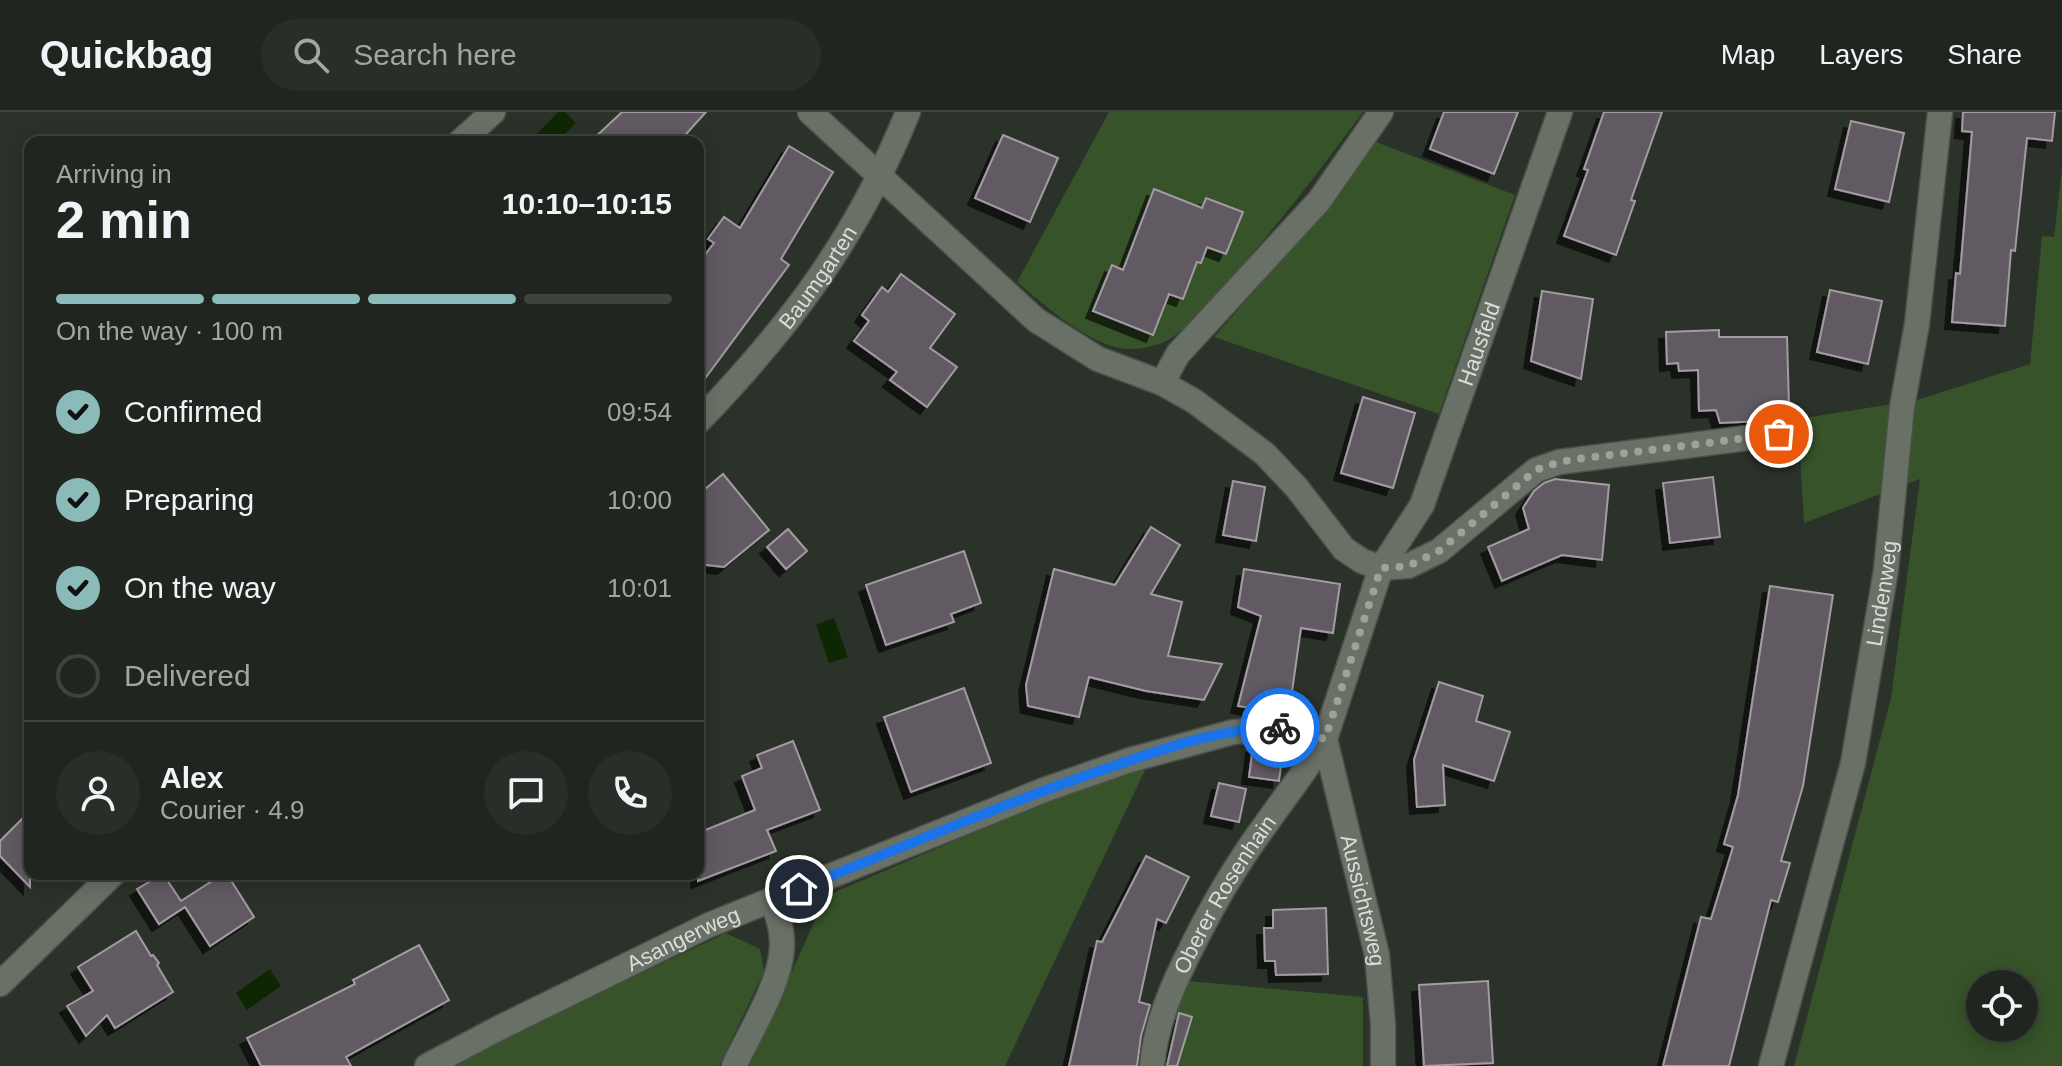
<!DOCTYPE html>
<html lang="en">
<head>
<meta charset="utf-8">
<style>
  :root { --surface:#20261f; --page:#282e28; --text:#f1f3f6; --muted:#a2a5a4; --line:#3d433d; --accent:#8bbbb9 }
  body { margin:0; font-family:Arial,sans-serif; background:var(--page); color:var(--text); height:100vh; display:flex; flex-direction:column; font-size:30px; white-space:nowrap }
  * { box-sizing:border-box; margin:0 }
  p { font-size:26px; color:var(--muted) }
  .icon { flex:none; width:44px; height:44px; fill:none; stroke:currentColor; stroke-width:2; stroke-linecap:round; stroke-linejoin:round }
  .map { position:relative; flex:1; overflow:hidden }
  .side { position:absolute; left:24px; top:24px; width:680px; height:744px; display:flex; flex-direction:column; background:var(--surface); border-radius:16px; box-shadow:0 4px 20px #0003,0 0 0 2px var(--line) }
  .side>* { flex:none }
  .fabs { position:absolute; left:1966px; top:858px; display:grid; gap:16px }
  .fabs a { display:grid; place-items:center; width:72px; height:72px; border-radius:50%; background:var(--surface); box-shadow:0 4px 20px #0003,0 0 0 2px var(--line); font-size:40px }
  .pin { position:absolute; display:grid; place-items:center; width:68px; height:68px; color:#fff; margin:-34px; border:4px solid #fff; border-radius:50%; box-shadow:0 2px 8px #0007 }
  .courier { position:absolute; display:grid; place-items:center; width:80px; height:80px; margin:-40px; border:6px solid #1a73e8; border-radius:50%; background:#fff; color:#222; box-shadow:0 2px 10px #0007 }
  .headline em { font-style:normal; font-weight:600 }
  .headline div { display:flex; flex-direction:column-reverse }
  .headline { display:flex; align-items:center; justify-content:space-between; height:136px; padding:0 32px }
  h1 { font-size:52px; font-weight:600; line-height:60px }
  .bar { display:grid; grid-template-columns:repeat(4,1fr); gap:12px 8px; align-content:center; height:96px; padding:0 32px }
  .bar i { height:10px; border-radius:6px; background:var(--line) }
  .bar .selected { background:var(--accent) }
  .bar p { grid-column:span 4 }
  .line { display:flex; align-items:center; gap:20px; padding:0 32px; border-top:2px solid var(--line) }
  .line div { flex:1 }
  .round { display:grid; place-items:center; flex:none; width:84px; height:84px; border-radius:42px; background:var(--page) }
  ol { padding:0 32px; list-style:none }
  li { display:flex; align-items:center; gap:24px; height:88px }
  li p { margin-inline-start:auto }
  li .icon { padding:8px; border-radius:50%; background:var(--accent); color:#111; stroke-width:4 }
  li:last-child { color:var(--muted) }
  li i { width:44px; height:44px; border:4px solid var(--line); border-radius:50% }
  header { display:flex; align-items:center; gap:48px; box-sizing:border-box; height:112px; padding:0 40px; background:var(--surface); border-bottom:2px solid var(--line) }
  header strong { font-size:38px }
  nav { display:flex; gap:44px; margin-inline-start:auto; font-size:28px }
  .search { width:560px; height:72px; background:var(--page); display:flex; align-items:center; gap:20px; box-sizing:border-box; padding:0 28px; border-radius:44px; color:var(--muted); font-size:30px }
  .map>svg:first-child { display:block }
</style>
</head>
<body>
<header>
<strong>Quickbag</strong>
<div class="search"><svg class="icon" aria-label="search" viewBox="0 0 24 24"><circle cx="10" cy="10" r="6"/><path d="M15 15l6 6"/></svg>Search here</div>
<nav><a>Map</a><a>Layers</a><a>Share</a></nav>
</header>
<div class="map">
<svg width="2062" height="954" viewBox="0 0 2062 954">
  <defs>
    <filter id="shadow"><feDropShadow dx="-7" dy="7" stdDeviation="0" flood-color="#0009"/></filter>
  </defs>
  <rect width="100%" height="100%" fill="#2b3229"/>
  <!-- green -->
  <g fill="#365329" fill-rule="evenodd">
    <path d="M 1109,0 L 1363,0 C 1315,65 1267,128 1212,186 C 1198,202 1182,222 1162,231 C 1154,234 1140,237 1132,237 C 1095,239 1044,193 1017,170 Z"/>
    <polygon points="1376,30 1515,83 1439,302 1214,225 1341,80"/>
    <path d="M 2062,55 L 2062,954 L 1794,954 L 1891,586 L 1920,367 L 1804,411 L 1798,307 L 1917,288 L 2030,252 L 2042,124 L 2054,125 ZM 1980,872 L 2024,872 L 2024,916 L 1980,916 Z"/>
    <polygon points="1146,656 1005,954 749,954 826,784 1047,689"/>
    <polygon points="726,821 760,837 764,860 719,954 452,954 506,925"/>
    <path d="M 1189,869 L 1363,885 L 1363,954 L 1164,954 C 1167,924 1176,896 1189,869 Z"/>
  </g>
  <!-- water -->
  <g fill="#0e2702">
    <polygon points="558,0 565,0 576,11 557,30 535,30 532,27"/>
    <polygon points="834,506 848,545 829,551 816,513"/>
    <polygon points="270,857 281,874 247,898 236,881"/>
  </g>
  <!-- building -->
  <g fill="#625a62" stroke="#a49aa4" stroke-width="2" filter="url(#shadow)">
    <polygon points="622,0 706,0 679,30 590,30"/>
    <polygon points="1444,0 1518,0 1494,62 1430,37"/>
    <polygon points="1604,0 1662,0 1631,88 1635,89 1616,143 1564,124 1588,58 1584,57"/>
    <polygon points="1963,0 2055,0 2052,29 2027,26 2015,139 2011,138 2005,214 1952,210 1956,161 1960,162 1972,20 1962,19"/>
    <polygon points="1851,9 1904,21 1889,90 1835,77"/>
    <polygon points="1003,23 1058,46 1030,110 975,86"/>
    <polygon points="789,34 833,60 781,147 789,153 698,276 698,152 714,131 708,127 724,105 740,116"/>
    <polygon points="1154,77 1202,96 1206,86 1243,100 1226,142 1207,135 1201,151 1197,150 1183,187 1169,182 1153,223 1093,199 1112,153 1123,158"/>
    <polygon points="901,162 955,202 930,236 957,255 927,295 890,268 897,260 854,229 869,209 862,203 882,175 888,180"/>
    <polygon points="1830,178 1882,189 1868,252 1817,240"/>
    <polygon points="1542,179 1593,187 1581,267 1531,249"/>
    <polygon points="1719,218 1719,225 1787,225 1789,294 1785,294 1784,308 1720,311 1716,298 1699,299 1698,258 1679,259 1678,251 1667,252 1666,220"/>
    <polygon points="1363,285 1415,301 1393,376 1341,361"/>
    <polygon points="723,362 769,418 724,455 698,452 698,383"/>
    <polygon points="1713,365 1720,425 1670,431 1663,371"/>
    <polygon points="1555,367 1609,373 1602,448 1562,443 1502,469 1488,435 1529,417 1523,396 1534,379 1544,371"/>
    <polygon points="1233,369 1265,375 1256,429 1223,423"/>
    <polygon points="1151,415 1180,433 1151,482 1182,490 1168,544 1222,552 1204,588 1146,579 1089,565 1079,605 1028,594 1026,573 1054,457 1115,473"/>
    <polygon points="788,417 807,439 786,457 767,435"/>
    <polygon points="964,439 981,491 951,502 954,510 886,533 866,473"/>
    <polygon points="1244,457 1340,472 1333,521 1301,516 1289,601 1256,603 1257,597 1238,594 1261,504 1238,495"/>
    <polygon points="1770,474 1833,483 1803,674 1781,749 1790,751 1778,790 1771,788 1729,954 1663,954 1701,805 1711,807 1733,735 1724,732 1738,683"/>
    <polygon points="1439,570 1483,584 1476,609 1510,620 1494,669 1443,653 1445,693 1417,695 1414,648"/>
    <polygon points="964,576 991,651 911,680 884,605"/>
    <polygon points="793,629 820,698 767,718 776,739 698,769 698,721 755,698 742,664 762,656 757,643"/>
    <polygon points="1284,631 1279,669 1249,665 1253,634"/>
    <polygon points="1219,671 1246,677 1239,710 1211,704"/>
    <polygon points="30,699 30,775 0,744 0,729"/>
    <polygon points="1146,744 1189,765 1166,811 1157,807 1139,890 1150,893 1141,924 1137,954 1069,954 1097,829 1102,830"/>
    <polygon points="163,762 181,789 223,762 227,762 254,805 210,834 185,795 159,812 137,777"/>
    <polygon points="1326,796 1328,862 1276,863 1275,849 1265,849 1264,816 1273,816 1273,798"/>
    <polygon points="136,819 151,844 153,843 159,851 157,853 173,880 115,916 107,903 86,924 67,894 93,879 78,855"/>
    <polygon points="419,833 449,888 346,945 351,954 261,954 247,926 355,872 353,868"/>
    <polygon points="1488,869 1493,951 1424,954 1419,873"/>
    <polygon points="1179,901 1192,905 1177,954 1167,954"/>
  </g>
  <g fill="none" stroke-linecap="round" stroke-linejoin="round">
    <defs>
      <g id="minor">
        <polyline points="810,0 1036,208 1098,247 1162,271 1194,289 1265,342 1297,376 1344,437 1362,449 1381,456 1408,454 1439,439 1536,358 1559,350 1779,322"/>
        <polyline points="460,30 493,0"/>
        <polyline points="1162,271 1178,242 1319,89 1381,0"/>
        <path id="s1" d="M 698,310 C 790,215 858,124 908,0"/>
        <path id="s2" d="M 1325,627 L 1377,843 L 1383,912 L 1383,954"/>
        <polyline points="0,872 113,762"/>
        <path id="s3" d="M 427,954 L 501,915 L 709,813 L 1044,678 L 1130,648 L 1233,620 L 1287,616 L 1325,627 L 1381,456 L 1422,393 L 1560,0"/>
        <path d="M 734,954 C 750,920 783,868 782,831 C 782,816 777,802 772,788"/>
        <path id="s4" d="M 1152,954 C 1155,918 1169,881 1185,849 C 1208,801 1234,755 1266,712 C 1287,682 1306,659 1325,627"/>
        <path id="s5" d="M 1771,954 L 1853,651 L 1886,458 L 1902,295 L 1917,212 L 1940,0"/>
      </g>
    </defs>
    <!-- minor casing -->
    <use href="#minor" stroke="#4b5049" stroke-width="27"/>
    <!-- minor -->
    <use href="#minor" stroke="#697066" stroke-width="24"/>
  </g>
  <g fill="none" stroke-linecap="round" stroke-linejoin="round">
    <!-- done -->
    <polyline stroke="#9da29b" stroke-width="8" stroke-dasharray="0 14.4" points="1280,616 1325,627 1381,456 1408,454 1439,439 1536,358 1559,350 1578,347 1779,322"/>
    <!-- route -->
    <path stroke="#1a73e8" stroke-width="10" d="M 799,777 C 900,736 1000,693 1102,658 C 1158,639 1220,615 1280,616"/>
  </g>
  <g text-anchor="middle" stroke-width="7" stroke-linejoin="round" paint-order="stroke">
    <!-- street labels -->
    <g font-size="22" fill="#daded9" stroke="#161815">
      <text dy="8" stroke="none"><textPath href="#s1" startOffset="188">Baumgarten</textPath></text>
      <text dy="8" stroke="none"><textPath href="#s3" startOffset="1394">Hausfeld</textPath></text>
      <text dy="8" stroke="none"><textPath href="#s5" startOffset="486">Lindenweg</textPath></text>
      <text dy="8" stroke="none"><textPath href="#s4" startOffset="188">Oberer Rosenhain</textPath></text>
      <text dy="8" stroke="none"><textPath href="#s2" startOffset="166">Aussichtsweg</textPath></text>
      <text dy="8" stroke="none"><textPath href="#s3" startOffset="286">Asangerweg</textPath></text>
    </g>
  </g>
</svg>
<div class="fabs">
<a><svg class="icon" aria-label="locate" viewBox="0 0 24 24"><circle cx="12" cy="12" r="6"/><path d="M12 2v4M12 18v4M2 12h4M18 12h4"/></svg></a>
</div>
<div class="pin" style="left:1779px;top:322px;background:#ea580c"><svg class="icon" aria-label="bag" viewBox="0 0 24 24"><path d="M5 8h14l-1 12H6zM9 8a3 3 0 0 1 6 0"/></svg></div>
<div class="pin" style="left:799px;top:777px;background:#1f2937"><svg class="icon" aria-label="home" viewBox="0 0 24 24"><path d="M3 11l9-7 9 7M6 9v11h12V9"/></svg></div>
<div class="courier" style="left:1280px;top:616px"><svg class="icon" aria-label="bike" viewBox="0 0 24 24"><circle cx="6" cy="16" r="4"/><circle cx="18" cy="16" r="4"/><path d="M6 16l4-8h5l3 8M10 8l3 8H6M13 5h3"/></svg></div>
<section class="side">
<div class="headline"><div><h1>2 min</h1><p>Arriving in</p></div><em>10:10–10:15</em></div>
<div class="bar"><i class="selected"></i><i class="selected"></i><i class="selected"></i><i></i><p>On the way · 100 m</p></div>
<ol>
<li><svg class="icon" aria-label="check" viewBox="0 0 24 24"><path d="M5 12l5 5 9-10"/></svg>Confirmed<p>09:54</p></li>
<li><svg class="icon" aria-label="check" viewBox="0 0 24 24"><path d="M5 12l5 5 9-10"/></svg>Preparing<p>10:00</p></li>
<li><svg class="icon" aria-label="check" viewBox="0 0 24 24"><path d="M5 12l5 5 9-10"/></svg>On the way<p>10:01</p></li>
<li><i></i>Delivered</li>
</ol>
<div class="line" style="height:144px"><a class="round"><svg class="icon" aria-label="person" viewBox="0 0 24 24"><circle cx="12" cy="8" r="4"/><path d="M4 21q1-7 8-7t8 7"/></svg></a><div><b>Alex</b><p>Courier · 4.9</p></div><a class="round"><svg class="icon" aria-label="chat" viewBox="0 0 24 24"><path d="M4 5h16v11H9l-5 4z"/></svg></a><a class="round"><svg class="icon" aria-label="phone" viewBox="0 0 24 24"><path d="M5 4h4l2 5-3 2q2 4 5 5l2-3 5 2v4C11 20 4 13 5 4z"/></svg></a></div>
</section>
</div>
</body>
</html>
